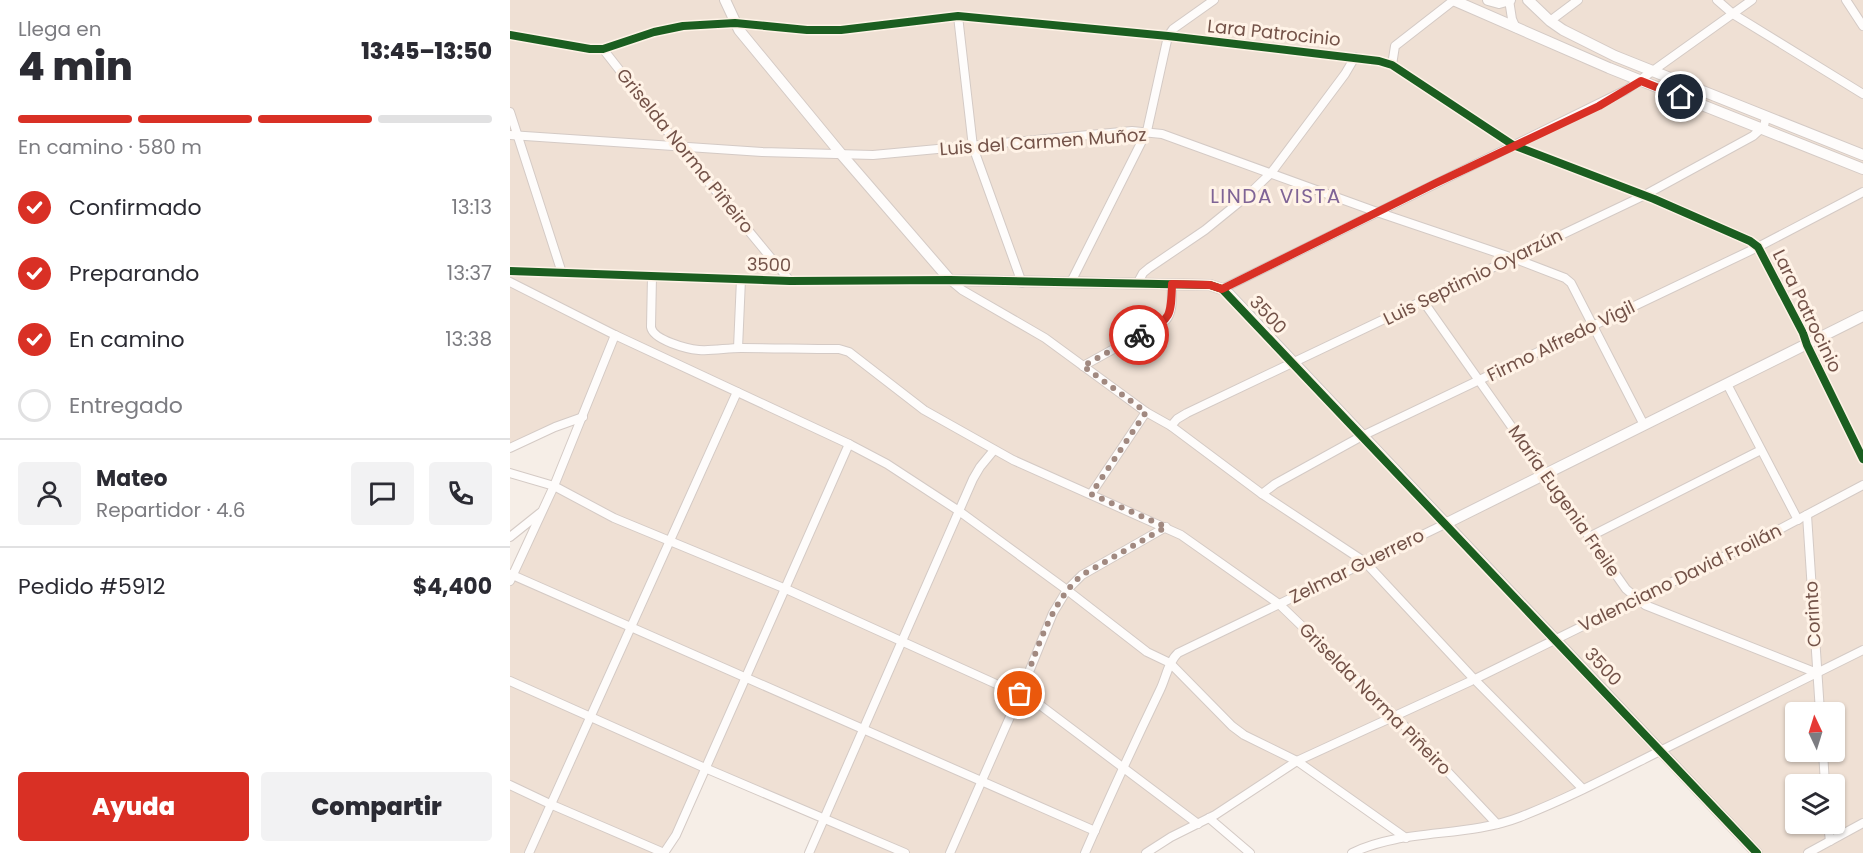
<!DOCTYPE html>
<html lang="es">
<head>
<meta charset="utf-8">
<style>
  :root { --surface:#fff; --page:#f2f2f3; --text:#2b2b33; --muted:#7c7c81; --line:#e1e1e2; --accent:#d93025 }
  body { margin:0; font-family:Poppins,sans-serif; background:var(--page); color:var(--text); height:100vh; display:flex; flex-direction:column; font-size:22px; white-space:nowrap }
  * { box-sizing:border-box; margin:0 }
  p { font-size:20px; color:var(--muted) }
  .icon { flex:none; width:33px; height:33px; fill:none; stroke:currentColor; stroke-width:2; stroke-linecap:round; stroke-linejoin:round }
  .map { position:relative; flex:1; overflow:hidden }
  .sheet { display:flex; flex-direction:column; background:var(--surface); width:510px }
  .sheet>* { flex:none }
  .needle { width:39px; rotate:356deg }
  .fabs { position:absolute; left:1275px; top:702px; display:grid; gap:12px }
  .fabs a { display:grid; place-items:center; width:60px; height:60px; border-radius:6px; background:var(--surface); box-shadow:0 2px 4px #0004; font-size:30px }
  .pin { position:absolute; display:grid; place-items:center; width:51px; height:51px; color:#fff; margin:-26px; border:3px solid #fff; border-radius:50%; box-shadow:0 2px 6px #0007 }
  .courier { position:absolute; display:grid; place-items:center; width:60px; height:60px; margin:-30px; border:4px solid #d93025; border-radius:50%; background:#fff; color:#222; box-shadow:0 2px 8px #0007 }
  .summary em { font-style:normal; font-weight:800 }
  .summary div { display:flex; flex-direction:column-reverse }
  .summary { display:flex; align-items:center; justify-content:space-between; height:102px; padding:0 18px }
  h1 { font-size:39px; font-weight:800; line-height:45px }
  .bar { display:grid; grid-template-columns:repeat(4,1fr); gap:9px 6px; align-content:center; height:72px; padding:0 18px }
  .bar i { height:8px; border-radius:4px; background:var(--line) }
  .bar .active { background:var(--accent) }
  .bar p { grid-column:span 4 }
  .line { display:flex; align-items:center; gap:15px; padding:0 18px; border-top:2px solid var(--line) }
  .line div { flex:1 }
  .round { display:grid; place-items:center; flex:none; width:63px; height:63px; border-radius:6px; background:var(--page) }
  ol { padding:0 18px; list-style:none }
  li { display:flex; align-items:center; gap:18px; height:66px }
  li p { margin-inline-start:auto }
  li .icon { padding:6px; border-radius:50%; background:var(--accent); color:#fff; stroke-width:4 }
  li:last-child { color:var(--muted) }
  li i { width:33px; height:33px; border:3px solid var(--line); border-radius:50% }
  .primary-button { display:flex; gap:12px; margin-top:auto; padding:12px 18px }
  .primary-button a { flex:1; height:69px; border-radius:6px; background:var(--accent); color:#fff; font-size:24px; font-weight:800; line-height:69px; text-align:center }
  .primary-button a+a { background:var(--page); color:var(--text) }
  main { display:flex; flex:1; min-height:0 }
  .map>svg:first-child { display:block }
</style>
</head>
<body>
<main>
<section class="sheet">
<div class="summary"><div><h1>4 min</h1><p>Llega en</p></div><em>13:45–13:50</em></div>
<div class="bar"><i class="active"></i><i class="active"></i><i class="active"></i><i></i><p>En camino · 580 m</p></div>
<ol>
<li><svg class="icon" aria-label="check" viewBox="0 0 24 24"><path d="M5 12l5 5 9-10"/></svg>Confirmado<p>13:13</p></li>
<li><svg class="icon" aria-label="check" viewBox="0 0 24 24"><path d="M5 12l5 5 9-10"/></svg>Preparando<p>13:37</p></li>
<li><svg class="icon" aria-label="check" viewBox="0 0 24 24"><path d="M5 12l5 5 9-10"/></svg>En camino<p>13:38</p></li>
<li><i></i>Entregado</li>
</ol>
<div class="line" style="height:108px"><a class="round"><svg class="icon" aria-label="person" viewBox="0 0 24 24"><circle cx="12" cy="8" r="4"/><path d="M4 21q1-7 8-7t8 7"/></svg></a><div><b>Mateo</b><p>Repartidor · 4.6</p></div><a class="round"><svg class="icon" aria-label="chat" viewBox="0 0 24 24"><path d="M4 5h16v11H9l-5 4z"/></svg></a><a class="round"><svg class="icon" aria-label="phone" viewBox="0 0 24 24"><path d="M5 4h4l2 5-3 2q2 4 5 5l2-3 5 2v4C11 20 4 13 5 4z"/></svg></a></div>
<div class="line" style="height:78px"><div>Pedido #5912</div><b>$4,400</b></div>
<div class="primary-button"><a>Ayuda</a><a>Compartir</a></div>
</section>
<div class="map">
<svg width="1353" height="853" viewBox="0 0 1353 853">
  <rect width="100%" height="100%" fill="#f6eee7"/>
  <!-- residential -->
  <path fill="#efe0d4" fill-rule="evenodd" d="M 0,0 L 1353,0 L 1353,853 L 1247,853 L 1150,751 L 1009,817 L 896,838 L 787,761 L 636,853 L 299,853 L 315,819 L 195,768 L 154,853 L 0,853 L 0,581 L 73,417 L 0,448 ZM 1286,712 L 1324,712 L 1324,752 L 1286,752 ZM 1286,784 L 1324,784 L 1324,824 L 1286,824 Z"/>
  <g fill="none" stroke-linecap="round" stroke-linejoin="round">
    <defs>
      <g id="minor">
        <polyline points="999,0 1002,19 1006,28"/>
        <polyline points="1207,0 1223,14 1353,94"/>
        <polyline points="1336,0 1353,26"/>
        <polyline points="448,16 463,147 512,283"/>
        <polyline points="1040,21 1068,0"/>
        <polyline points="0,35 80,49 93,49 144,32 173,26 225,23 297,30 331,30 448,16 658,36 869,61 882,65 1003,145 1144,199 1240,241 1248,247 1293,333 1297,345 1353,459"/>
        <polyline points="93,49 168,145 280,281"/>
        <polyline points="882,65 885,46 944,0"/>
        <polyline points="0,112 52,273"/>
        <polyline points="0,135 252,152 363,155 622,131 652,134 867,212 1003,258 1055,278 1061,283 1134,425"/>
        <polyline points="0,271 280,281 440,280 452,290 535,338 636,412 661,426 752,494 855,562 964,679 1073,789"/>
        <path d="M 142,276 L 141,327 C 143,340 177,349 189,350 C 203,351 217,348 231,348 C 263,348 296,349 329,349 L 339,352 L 414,410 L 503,460 L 671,535 L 769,604 L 885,716 L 987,824"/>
        <polyline points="0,282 105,335 339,444 377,464 449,511 557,590 637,652 660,663 722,726 734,735 787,761 896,838"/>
        <polyline points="561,282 637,131 658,36 663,29 704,0"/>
        <polyline points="627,284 633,273 639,268 695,230 738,195 761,173 835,74 845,57"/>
        <polyline points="712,289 1116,90 1242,0"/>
        <polyline points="913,301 1116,589 1135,605 1307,673"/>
        <polyline points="228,348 231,279"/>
        <path d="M 573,366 L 656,320 C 664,310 661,296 662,284"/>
        <polyline points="1217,384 1288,520"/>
        <polyline points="661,426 667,419 677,413 1133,196 1243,136 1254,126 1256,117"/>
        <polyline points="0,448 45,427 73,417"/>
        <polyline points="0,473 44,486 104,518 276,589 526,702 688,824"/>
        <polyline points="581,494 636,412"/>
        <polyline points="752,494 765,484 852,436 1248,247 1353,192"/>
        <polyline points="1297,515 1310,712"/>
        <polyline points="0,537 30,513"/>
        <polyline points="1079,537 1251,450"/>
        <polyline points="0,574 585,831"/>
        <polyline points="0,581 44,486 105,335"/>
        <polyline points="0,681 195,768 395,853"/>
        <polyline points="1313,752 1315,784"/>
        <polyline points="0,785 40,804 154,853"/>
        <polyline points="699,818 740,853"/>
        <polyline points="1318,824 1320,841"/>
        <polyline points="19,853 227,392"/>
        <polyline points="154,853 166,835 339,444"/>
        <polyline points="299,853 463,479 470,467 484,450"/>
        <polyline points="440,853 510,694 543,613 557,590 572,575 656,527"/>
        <path d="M 575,853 C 599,798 624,744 650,690 C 656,678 658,662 668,653 L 935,524"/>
        <polyline points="636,853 661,837 705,815 787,761 961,681 1270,529 1353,485"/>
        <path d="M 842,853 C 894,828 956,838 1010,817 C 1059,798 1106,773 1154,749 C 1220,716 1286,683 1353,650"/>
        <polyline points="1298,853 1353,823"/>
      </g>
      <g id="tertiary">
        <polyline points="215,0 229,30 332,155 440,280 700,285 712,289 719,294 1247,853"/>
        <polyline points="943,0 1099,68 1353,169"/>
        <polyline points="978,0 989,3 1000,0"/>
        <polyline points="1018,0 1040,21 1053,30 1105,56 1353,155"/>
        <polyline points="935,524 1353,316"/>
      </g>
    </defs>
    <!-- minor casing -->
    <use href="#minor" stroke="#d4cac5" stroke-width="10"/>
    <!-- tertiary casing -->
    <use href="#tertiary" stroke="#d4cac5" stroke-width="12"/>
    <!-- minor -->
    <use href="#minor" stroke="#fefcfb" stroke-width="8"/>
    <!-- tertiary -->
    <use href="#tertiary" stroke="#fefcfb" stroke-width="10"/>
    <defs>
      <g id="cycleway">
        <polyline points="0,35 80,49 93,49 144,32 173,26 225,23 297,30 331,30 448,16 658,36 869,61 882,65 1003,145 1144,199 1240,241 1248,247 1293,333 1297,345 1353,459"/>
        <polyline points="0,271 280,281 440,280 700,285 712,289 1247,853"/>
      </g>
    </defs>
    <!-- cycleway casing -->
    <use href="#cycleway" stroke="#fff3e7" stroke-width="11"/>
    <!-- cycleway -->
    <use href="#cycleway" stroke="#1b5e20" stroke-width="8"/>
  </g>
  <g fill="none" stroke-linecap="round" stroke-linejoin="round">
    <!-- done -->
    <path stroke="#a18980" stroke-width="6" stroke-dasharray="0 10.8" d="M 510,694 C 526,655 539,603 572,575 L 656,527 L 581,494 L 636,412 L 573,366 L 629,335"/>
    <!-- route -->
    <path stroke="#d93025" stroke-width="8" d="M 629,335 C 660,318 661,321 662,284 L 700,285 L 712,289 L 926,183 L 1089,106 L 1131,81 L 1171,97"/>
  </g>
  <g text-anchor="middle" stroke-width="6" stroke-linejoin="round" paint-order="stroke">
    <!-- street labels -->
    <g font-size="18" fill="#735248" stroke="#fff3e7">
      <text transform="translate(764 33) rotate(6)" y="6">Lara Patrocinio</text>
      <text transform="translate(533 142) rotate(-4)" y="6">Luis del Carmen Muñoz</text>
      <text transform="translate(175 151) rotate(51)" y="6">Griselda Norma Piñeiro</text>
      <text transform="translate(259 265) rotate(1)" y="6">3500</text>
      <text transform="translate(963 277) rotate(-26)" y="6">Luis Septimio Oyarzún</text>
      <text transform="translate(1297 311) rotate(64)" y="6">Lara Patrocinio</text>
      <text transform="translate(758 315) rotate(47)" y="6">3500</text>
      <text transform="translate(1051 341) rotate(-26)" y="6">Firmo Alfredo Vigil</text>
      <text transform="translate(1054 501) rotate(55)" y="6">María Eugenia Freile</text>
      <text transform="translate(847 566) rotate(-26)" y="6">Zelmar Guerrero</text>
      <text transform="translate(1170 578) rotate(-26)" y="6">Valenciano David Froilán</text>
      <text transform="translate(1303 614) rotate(-93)" y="6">Corinto</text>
      <text transform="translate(1093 667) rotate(47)" y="6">3500</text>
      <text transform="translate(865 699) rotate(45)" y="6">Griselda Norma Piñeiro</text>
    </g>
    <!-- neighbourhood labels -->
    <g font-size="20" letter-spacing="1.5" fill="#7f6496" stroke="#fff3e7">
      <text x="766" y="203">LINDA VISTA</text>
    </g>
  </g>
</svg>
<div class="fabs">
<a><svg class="needle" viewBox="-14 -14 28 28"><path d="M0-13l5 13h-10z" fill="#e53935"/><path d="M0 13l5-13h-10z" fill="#7c7c81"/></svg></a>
<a><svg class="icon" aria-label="layers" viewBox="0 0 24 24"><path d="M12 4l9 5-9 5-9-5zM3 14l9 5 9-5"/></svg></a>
</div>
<div class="pin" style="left:510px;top:694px;background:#ea580c"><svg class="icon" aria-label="bag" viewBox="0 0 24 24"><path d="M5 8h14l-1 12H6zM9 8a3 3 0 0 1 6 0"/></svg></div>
<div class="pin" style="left:1171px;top:97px;background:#1f2937"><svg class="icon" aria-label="home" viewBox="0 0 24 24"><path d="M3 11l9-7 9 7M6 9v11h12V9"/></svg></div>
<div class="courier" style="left:629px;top:335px"><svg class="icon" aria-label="bike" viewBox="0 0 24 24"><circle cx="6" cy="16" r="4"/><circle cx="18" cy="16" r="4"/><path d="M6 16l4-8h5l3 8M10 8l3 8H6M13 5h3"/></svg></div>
</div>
</main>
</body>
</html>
